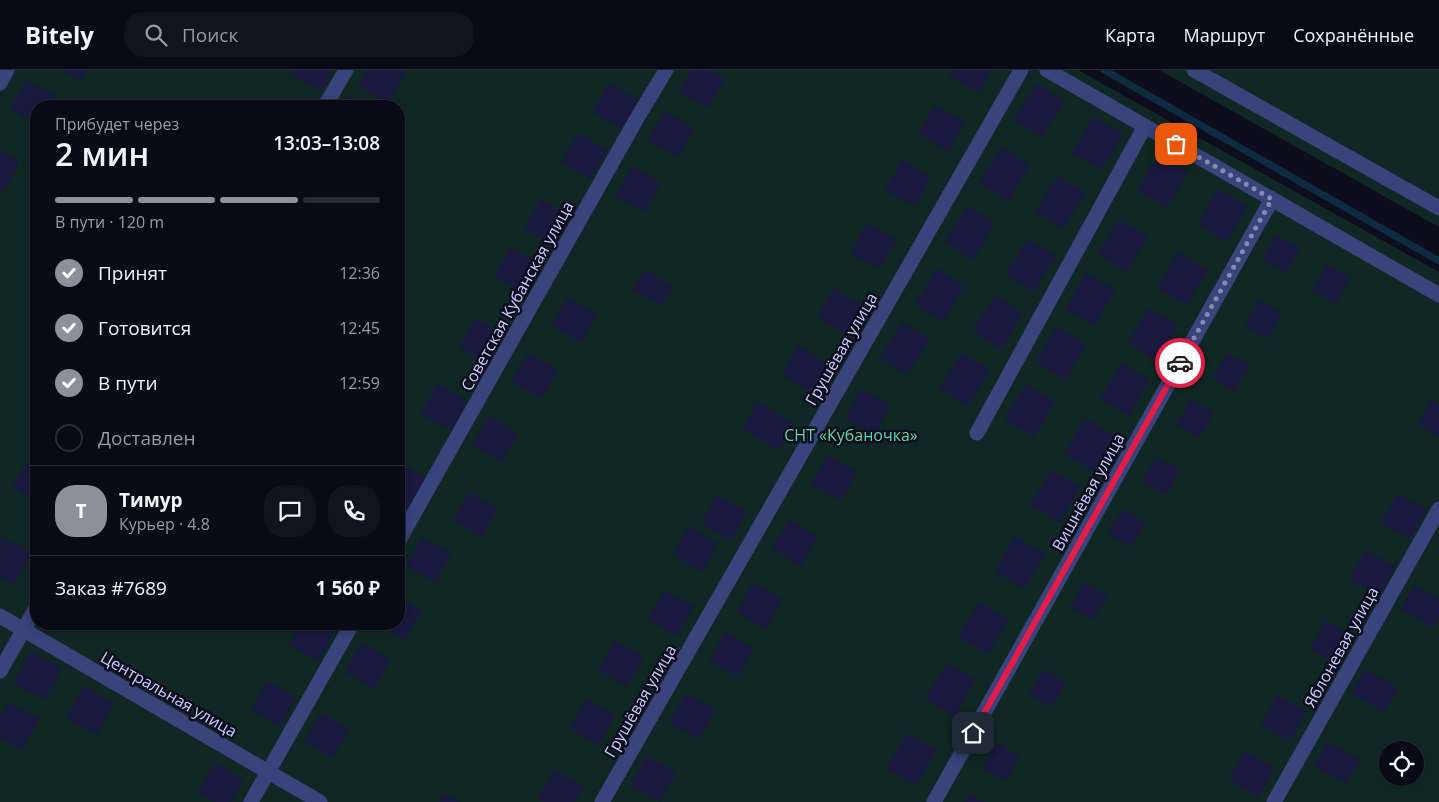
<!DOCTYPE html>
<html lang="ru">
<head>
<meta charset="utf-8">
<style>
  :root { --surface:#0a0a16; --page:#13131f; --text:#f1f3f6; --muted:#999aa1; --line:#2a2b35; --accent:#8c9099 }
  body { margin:0; font-family:"Open Sans",sans-serif; background:var(--page); color:var(--text); height:100vh; display:flex; flex-direction:column; font-size:19px; white-space:nowrap }
  * { box-sizing:border-box; margin:0 }
  p { font-size:16px; color:var(--muted) }
  .icon { flex:none; width:28px; height:28px; fill:none; stroke:currentColor; stroke-width:2; stroke-linecap:round; stroke-linejoin:round }
  .map { position:relative; flex:1; overflow:hidden }
  .drawer { position:absolute; left:30px; top:30px; width:375px; height:530px; display:flex; flex-direction:column; background:var(--surface); border-radius:20px; box-shadow:0 2px 8px #0003,0 0 0 1px var(--line) }
  .drawer>* { flex:none }
  .fabs { position:absolute; left:1379px; top:671px; display:grid; gap:10px }
  .fabs a { display:grid; place-items:center; width:45px; height:45px; border-radius:50%; background:var(--surface); box-shadow:0 2px 8px #0003,0 0 0 1px var(--line); font-size:25px }
  .pin { position:absolute; display:grid; place-items:center; width:42px; height:42px; color:#fff; margin:-21px; border-radius:10px; box-shadow:0 2px 8px #0006 }
  .courier { position:absolute; display:grid; place-items:center; width:50px; height:50px; margin:-25px; border:4px solid #e11d48; border-radius:50%; background:#fff; color:#222; box-shadow:0 1px 6px #0007 }
  .headline em { font-style:normal; font-weight:600 }
  .headline div { display:flex; flex-direction:column-reverse }
  .headline { display:flex; align-items:center; justify-content:space-between; height:85px; padding:0 25px }
  h1 { font-size:32px; font-weight:600; line-height:38px }
  .bar { display:grid; grid-template-columns:repeat(4,1fr); gap:8px 5px; align-content:center; height:60px; padding:0 25px }
  .bar i { height:6px; border-radius:4px; background:var(--line) }
  .bar .active { background:var(--accent) }
  .bar p { grid-column:span 4 }
  .line { display:flex; align-items:center; gap:12px; padding:0 25px; border-top:1px solid var(--line) }
  .line div { flex:1 }
  .round { display:grid; place-items:center; flex:none; width:52px; height:52px; border-radius:20px; background:var(--page) }
  ol { padding:0 25px; list-style:none }
  li { display:flex; align-items:center; gap:15px; height:55px }
  li p { margin-inline-start:auto }
  li .icon { padding:5px; border-radius:50%; background:var(--accent); color:#fff; stroke-width:4 }
  li:last-child { color:var(--muted) }
  li i { width:28px; height:28px; border:2px solid var(--line); border-radius:50% }
  header { display:flex; align-items:center; gap:30px; box-sizing:border-box; height:70px; padding:0 25px; background:var(--surface); border-bottom:1px solid var(--line) }
  header strong { font-size:24px }
  nav { display:flex; gap:28px; margin-inline-start:auto; font-size:18px }
  .search { width:350px; height:45px; background:var(--page); display:flex; align-items:center; gap:12px; box-sizing:border-box; padding:0 18px; border-radius:20px; color:var(--muted); font-size:19px }
  .map>svg:first-child { display:block }
</style>
</head>
<body>
<header>
<strong>Bitely</strong>
<div class="search"><svg class="icon" aria-label="search" viewBox="0 0 24 24"><circle cx="10" cy="10" r="6"/><path d="M15 15l6 6"/></svg>Поиск</div>
<nav><a>Карта</a><a>Маршрут</a><a>Сохранённые</a></nav>
</header>
<div class="map">
<svg width="1439" height="732" viewBox="0 0 1439 732">
  <rect width="100%" height="100%" fill="#0d0d1e"/>
  <!-- green -->
  <g fill="#102823" fill-rule="evenodd">
    <path d="M 0,0 L 1078,0 L 1439,202 L 1439,732 L 0,732 ZM 36,36 L 399,36 L 399,554 L 36,554 ZM 1388,680 L 1415,680 L 1415,708 L 1388,708 Z"/>
    <polygon points="1159,0 1439,0 1439,157"/>
  </g>
  <g fill="none" stroke-linecap="round" stroke-linejoin="round">
    <!-- stream -->
    <polyline stroke="#0d2c42" stroke-width="7" points="1104,0 1439,191"/>
  </g>
  <!-- building -->
  <g fill="#1a193f">
    <polygon points="61,0 88,0 81,11"/>
    <polygon points="293,0 333,0 321,21 290,4"/>
    <polygon points="367,0 403,0 406,1 388,33 358,15"/>
    <polygon points="691,0 708,0 725,9 708,38 679,22"/>
    <polygon points="953,0 992,0 979,23 949,7"/>
    <polygon points="26,10 56,26 50,36 36,36 36,54 10,39"/>
    <polygon points="609,13 638,30 622,59 593,42"/>
    <polygon points="1036,14 1064,31 1042,67 1013,50"/>
    <polygon points="349,27 365,36 344,36"/>
    <polygon points="935,35 965,51 948,81 919,64"/>
    <polygon points="665,41 694,58 678,87 648,71"/>
    <polygon points="1093,47 1123,64 1102,100 1072,83"/>
    <polygon points="578,63 607,80 590,109 561,92"/>
    <polygon points="1002,77 1030,95 1008,131 979,113"/>
    <polygon points="0,80 20,92 4,121 0,119"/>
    <polygon points="1158,85 1188,102 1167,138 1137,120"/>
    <polygon points="902,90 931,107 915,136 885,120"/>
    <polygon points="632,96 661,113 645,142 616,126"/>
    <polygon points="1057,106 1086,123 1063,159 1035,142"/>
    <polygon points="1218,119 1248,136 1227,172 1198,154"/>
    <polygon points="541,130 570,146 554,176 524,159"/>
    <polygon points="967,136 995,153 973,190 945,172"/>
    <polygon points="1118,149 1148,166 1127,202 1098,185"/>
    <polygon points="867,154 896,170 880,199 850,183"/>
    <polygon points="1276,165 1300,178 1286,203 1262,190"/>
    <polygon points="1028,169 1056,186 1034,222 1005,205"/>
    <polygon points="511,177 540,194 524,223 494,207"/>
    <polygon points="1178,182 1207,200 1187,235 1157,218"/>
    <polygon points="1327,195 1350,208 1336,234 1312,221"/>
    <polygon points="937,198 965,216 943,252 915,234"/>
    <polygon points="644,200 673,216 662,236 633,220"/>
    <polygon points="1086,203 1115,220 1095,256 1065,239"/>
    <polygon points="833,218 862,235 846,264 817,247"/>
    <polygon points="995,225 1023,243 1001,279 973,261"/>
    <polygon points="568,227 597,244 581,273 552,256"/>
    <polygon points="1259,230 1282,243 1268,269 1245,256"/>
    <polygon points="1148,238 1178,255 1157,291 1128,273"/>
    <polygon points="475,248 504,265 488,294 459,277"/>
    <polygon points="902,252 930,269 907,305 880,288"/>
    <polygon points="1056,257 1086,274 1065,310 1036,292"/>
    <polygon points="798,276 827,293 811,322 782,305"/>
    <polygon points="528,283 558,300 541,329 512,312"/>
    <polygon points="962,283 990,300 968,336 939,318"/>
    <polygon points="1227,283 1250,296 1235,321 1212,308"/>
    <polygon points="1121,293 1150,310 1129,346 1100,329"/>
    <polygon points="437,314 467,331 451,360 421,344"/>
    <polygon points="1026,314 1055,332 1034,367 1004,350"/>
    <polygon points="861,319 891,336 874,365 845,348"/>
    <polygon points="1191,329 1214,342 1200,368 1176,354"/>
    <polygon points="1432,330 1439,335 1439,366 1418,355"/>
    <polygon points="757,332 794,353 779,380 742,359"/>
    <polygon points="489,346 518,363 502,392 472,375"/>
    <polygon points="1085,348 1114,365 1093,401 1064,384"/>
    <polygon points="827,385 857,402 841,431 811,414"/>
    <polygon points="1156,387 1180,400 1166,425 1142,412"/>
    <polygon points="26,393 36,399 36,431 12,417"/>
    <polygon points="399,393 426,408 410,438 399,431"/>
    <polygon points="1051,400 1080,417 1060,453 1030,435"/>
    <polygon points="469,422 498,438 482,467 453,451"/>
    <polygon points="1398,424 1427,440 1410,469 1381,453"/>
    <polygon points="717,425 747,442 730,471 701,454"/>
    <polygon points="1122,439 1145,452 1131,477 1108,464"/>
    <polygon points="789,450 818,466 801,496 772,479"/>
    <polygon points="689,456 718,473 702,502 673,485"/>
    <polygon points="1,466 32,483 14,514 0,506"/>
    <polygon points="1015,466 1045,484 1024,519 995,502"/>
    <polygon points="422,467 452,483 435,512 406,496"/>
    <polygon points="1366,480 1395,497 1379,526 1349,510"/>
    <polygon points="1084,512 1108,525 1093,550 1070,537"/>
    <polygon points="753,513 782,529 766,559 737,542"/>
    <polygon points="1414,515 1439,529 1439,548 1434,558 1401,539"/>
    <polygon points="664,520 694,536 677,566 648,549"/>
    <polygon points="399,527 422,541 405,570 377,554 399,554"/>
    <polygon points="979,532 1009,549 988,584 958,567"/>
    <polygon points="1326,550 1356,567 1339,596 1310,579"/>
    <polygon points="300,554 320,554 334,562 318,591 288,575"/>
    <polygon points="725,562 754,578 738,607 709,591"/>
    <polygon points="615,571 644,587 627,617 598,600"/>
    <polygon points="362,573 391,590 374,619 345,602"/>
    <polygon points="31,581 62,599 45,630 14,613"/>
    <polygon points="946,593 975,610 955,646 925,629"/>
    <polygon points="1043,599 1066,612 1052,637 1029,624"/>
    <polygon points="1365,599 1398,618 1384,642 1351,623"/>
    <polygon points="267,611 296,627 280,657 251,640"/>
    <polygon points="84,616 114,633 97,665 66,648"/>
    <polygon points="686,624 715,640 699,669 669,653"/>
    <polygon points="1277,625 1307,642 1290,671 1261,655"/>
    <polygon points="586,629 615,645 599,675 569,658"/>
    <polygon points="8,632 39,649 21,680 0,668 0,646"/>
    <polygon points="320,643 349,659 332,688 304,672"/>
    <polygon points="907,663 937,680 916,716 887,698"/>
    <polygon points="1327,672 1360,690 1346,714 1314,696"/>
    <polygon points="997,673 1020,686 1006,711 983,698"/>
    <polygon points="1245,681 1274,698 1258,727 1229,710"/>
    <polygon points="647,686 676,703 660,732 630,716"/>
    <polygon points="215,693 244,710 231,732 215,732 198,723"/>
    <polygon points="554,700 584,716 574,732 544,732 538,729"/>
    <polygon points="969,723 985,732 964,732"/>
    <polygon points="445,724 460,732 440,732"/>
  </g>
  <g fill="none" stroke-linecap="round" stroke-linejoin="round">
    <!-- minor -->
    <g stroke="#39437c" stroke-width="15">
      <polyline points="1047,0 1439,225"/>
      <polyline points="1194,0 1439,138"/>
      <polyline points="0,13 7,0"/>
      <polyline points="325,36 346,0"/>
      <polyline points="977,363 1145,56"/>
      <polyline points="399,470 636,50 666,0"/>
      <polyline points="0,546 320,732"/>
      <polyline points="0,601 36,538"/>
      <polyline points="251,732 352,554"/>
      <polyline points="602,732 1021,0"/>
      <polyline points="934,732 1272,129"/>
      <polyline points="1274,732 1439,439"/>
    </g>
  </g>
  <g fill="none" stroke-linecap="round" stroke-linejoin="round">
    <!-- done -->
    <polyline stroke="#888bb0" stroke-width="5" stroke-dasharray="0 9" points="1176,74 1272,129 1180,293"/>
    <!-- route -->
    <polyline stroke="#e11d48" stroke-width="6" points="973,663 1180,293"/>
  </g>
  <g text-anchor="middle" stroke-width="5" stroke-linejoin="round" paint-order="stroke">
    <!-- street labels -->
    <g font-size="16" fill="#cbcffe" stroke="#0d0d1e">
      <text transform="translate(517 226) rotate(-61)" y="6">Советская Кубанская улица</text>
      <text transform="translate(841 279) rotate(-60)" y="6">Грушёвая улица</text>
      <text transform="translate(1088 422) rotate(-61)" y="6">Вишнёвая улица</text>
      <text transform="translate(1341 577) rotate(-61)" y="6">Яблоневая улица</text>
      <text transform="translate(169 624) rotate(30)" y="6">Центральная улица</text>
      <text transform="translate(640 631) rotate(-60)" y="6">Грушёвая улица</text>
    </g>
    <!-- park labels -->
    <g font-size="16" fill="#5adba2" stroke="#0d0d1e">
      <text x="851" y="371">СНТ «Кубаночка»</text>
    </g>
  </g>
</svg>
<div class="fabs">
<a><svg class="icon" aria-label="locate" viewBox="0 0 24 24"><circle cx="12" cy="12" r="6"/><path d="M12 2v4M12 18v4M2 12h4M18 12h4"/></svg></a>
</div>
<div class="pin" style="left:1176px;top:74px;background:#ea580c"><svg class="icon" aria-label="bag" viewBox="0 0 24 24"><path d="M5 8h14l-1 12H6zM9 8a3 3 0 0 1 6 0"/></svg></div>
<div class="pin" style="left:973px;top:663px;background:#1f2937"><svg class="icon" aria-label="home" viewBox="0 0 24 24"><path d="M3 11l9-7 9 7M6 9v11h12V9"/></svg></div>
<div class="courier" style="left:1180px;top:293px"><svg class="icon" aria-label="car" viewBox="0 0 24 24"><path d="M5 17H2v-5l4-1 3-4h7l3 4 3 1v5h-3M9 17h6M6 11h13"/><circle cx="7" cy="17" r="2"/><circle cx="17" cy="17" r="2"/></svg></div>
<section class="drawer">
<div class="headline"><div><h1>2 мин</h1><p>Прибудет через</p></div><em>13:03–13:08</em></div>
<div class="bar"><i class="active"></i><i class="active"></i><i class="active"></i><i></i><p>В пути · 120 m</p></div>
<ol>
<li><svg class="icon" aria-label="check" viewBox="0 0 24 24"><path d="M5 12l5 5 9-10"/></svg>Принят<p>12:36</p></li>
<li><svg class="icon" aria-label="check" viewBox="0 0 24 24"><path d="M5 12l5 5 9-10"/></svg>Готовится<p>12:45</p></li>
<li><svg class="icon" aria-label="check" viewBox="0 0 24 24"><path d="M5 12l5 5 9-10"/></svg>В пути<p>12:59</p></li>
<li><i></i>Доставлен</li>
</ol>
<div class="line" style="height:90px"><b class="round" style="background:var(--accent);color:#fff">Т</b><div><b>Тимур</b><p>Курьер · 4.8</p></div><a class="round"><svg class="icon" aria-label="chat" viewBox="0 0 24 24"><path d="M4 5h16v11H9l-5 4z"/></svg></a><a class="round"><svg class="icon" aria-label="phone" viewBox="0 0 24 24"><path d="M5 4h4l2 5-3 2q2 4 5 5l2-3 5 2v4C11 20 4 13 5 4z"/></svg></a></div>
<div class="line" style="height:65px"><div>Заказ #7689</div><b>1 560 ₽</b></div>
</section>
</div>
</body>
</html>
